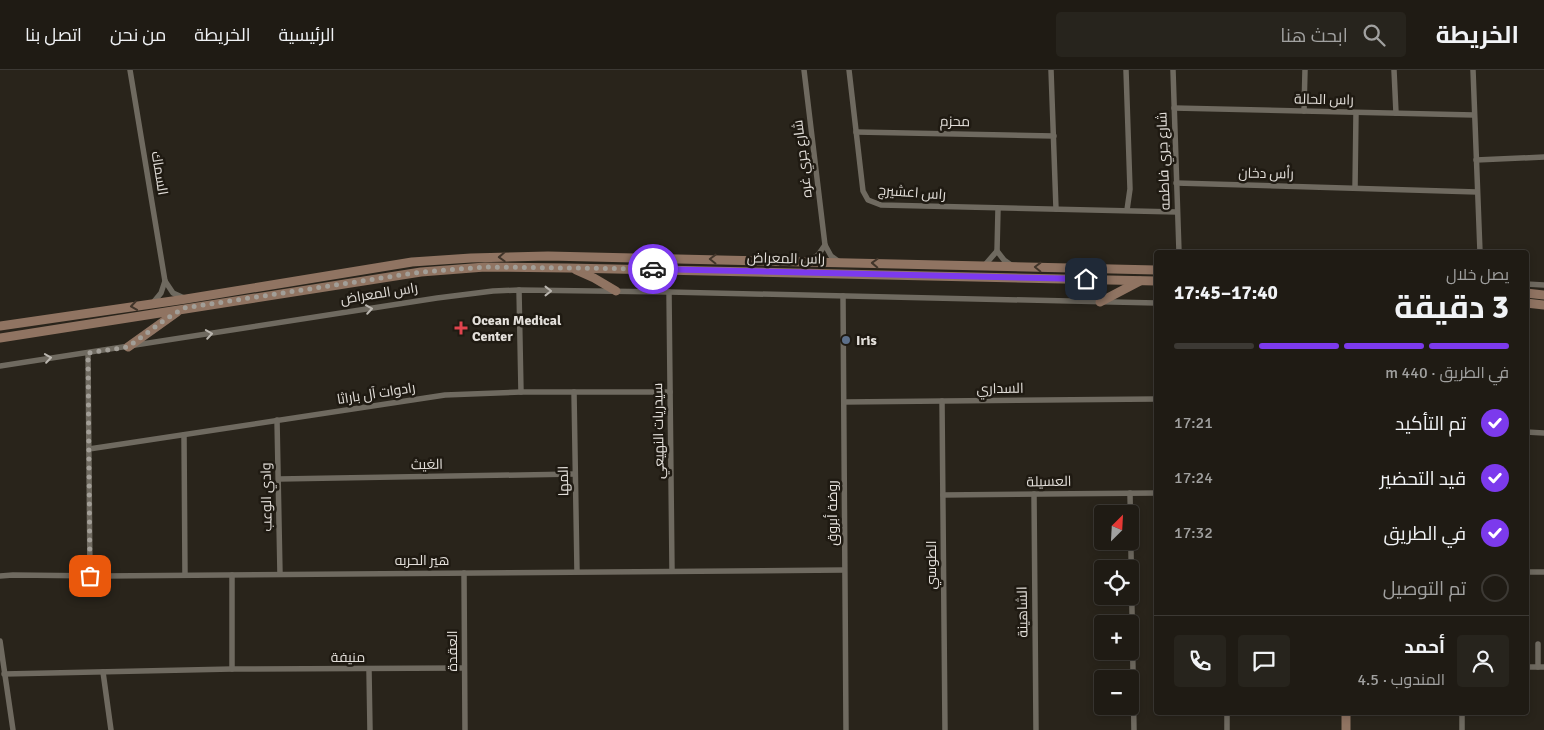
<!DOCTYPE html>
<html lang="ar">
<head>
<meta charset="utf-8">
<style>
  :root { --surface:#1f1b14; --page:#27241d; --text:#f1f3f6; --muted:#a1a1a0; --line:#3c3934; --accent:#7c3aed }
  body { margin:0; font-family:Signika,Cairo,sans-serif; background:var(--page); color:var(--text); direction:rtl; height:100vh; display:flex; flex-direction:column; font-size:19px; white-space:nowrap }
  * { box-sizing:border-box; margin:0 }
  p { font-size:16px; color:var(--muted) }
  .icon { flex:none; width:28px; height:28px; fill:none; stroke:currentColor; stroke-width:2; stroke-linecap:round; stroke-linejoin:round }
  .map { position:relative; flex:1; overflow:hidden; direction:ltr }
  .drawer { position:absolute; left:1154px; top:180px; width:375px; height:465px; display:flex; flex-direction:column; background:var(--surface); border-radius:5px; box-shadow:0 2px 8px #0003,0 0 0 1px var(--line); direction:rtl }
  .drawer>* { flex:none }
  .needle { width:32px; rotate:24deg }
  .fabs { position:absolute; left:1094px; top:435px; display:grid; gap:10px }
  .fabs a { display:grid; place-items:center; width:45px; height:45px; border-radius:5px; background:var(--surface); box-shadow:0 2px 8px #0003,0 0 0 1px var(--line); font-size:25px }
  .pin { position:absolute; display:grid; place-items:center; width:42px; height:42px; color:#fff; margin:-21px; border-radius:10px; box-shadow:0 2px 8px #0006 }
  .courier { position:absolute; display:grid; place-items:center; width:50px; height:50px; margin:-25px; border:4px solid #7c3aed; border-radius:50%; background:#fff; color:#222; box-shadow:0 1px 6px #0007 }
  .head em { font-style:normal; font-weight:700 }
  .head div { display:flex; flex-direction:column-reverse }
  .head { display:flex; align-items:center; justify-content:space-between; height:85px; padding:0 20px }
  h1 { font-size:32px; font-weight:700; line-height:38px }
  .bar { display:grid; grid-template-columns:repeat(4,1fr); gap:8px 5px; align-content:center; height:60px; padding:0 20px }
  .bar i { height:6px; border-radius:4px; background:var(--line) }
  .bar .selected { background:var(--accent) }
  .bar p { grid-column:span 4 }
  .line { display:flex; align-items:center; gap:12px; padding:0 20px; border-top:1px solid var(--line) }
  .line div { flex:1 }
  .round { display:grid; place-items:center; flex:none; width:52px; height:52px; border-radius:5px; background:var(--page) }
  ol { padding:0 20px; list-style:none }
  li { display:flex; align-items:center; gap:15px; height:55px }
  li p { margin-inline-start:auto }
  li .icon { padding:5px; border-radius:50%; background:var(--accent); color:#fff; stroke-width:4 }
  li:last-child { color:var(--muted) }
  li i { width:28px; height:28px; border:2px solid var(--line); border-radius:50% }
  header { display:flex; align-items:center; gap:30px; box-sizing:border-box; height:70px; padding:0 25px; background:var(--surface); border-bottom:1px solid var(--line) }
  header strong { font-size:24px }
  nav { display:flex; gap:28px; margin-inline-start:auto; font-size:18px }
  .search { width:350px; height:45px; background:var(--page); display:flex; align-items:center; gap:12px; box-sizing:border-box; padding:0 18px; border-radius:5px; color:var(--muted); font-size:19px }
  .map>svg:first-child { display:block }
</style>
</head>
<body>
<header>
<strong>الخريطة</strong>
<div class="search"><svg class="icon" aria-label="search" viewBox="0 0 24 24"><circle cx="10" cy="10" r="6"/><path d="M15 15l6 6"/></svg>ابحث هنا</div>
<nav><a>الرئيسية</a><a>الخريطة</a><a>من نحن</a><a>اتصل بنا</a></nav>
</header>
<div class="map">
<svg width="1544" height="660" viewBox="0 0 1544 660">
  <rect width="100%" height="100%" fill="#29241b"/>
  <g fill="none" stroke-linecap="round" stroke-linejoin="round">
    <!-- street -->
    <g stroke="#6f6a60" stroke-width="5.5">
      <polyline points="130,0 165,211 173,223 184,228"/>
      <polyline points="804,0 825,175 831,186 838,191"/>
      <polyline points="849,0 863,121 868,130 881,135 1177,142"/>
      <polyline points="1051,0 1056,139"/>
      <polyline points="1126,0 1130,119 1127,140"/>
      <polyline points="1173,0 1179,182"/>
      <polyline points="1394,0 1396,43"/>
      <polyline points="1473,0 1480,182"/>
      <polyline points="1174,38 1474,45"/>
      <polyline points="1304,41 1305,0"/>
      <polyline points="856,62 1054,66"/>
      <polyline points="1476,90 1544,87"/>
      <polyline points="1176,113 1477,122"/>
      <polyline points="1355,118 1356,43"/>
      <polyline points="997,181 1004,190 1011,195"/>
      <polyline points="809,191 818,185 825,175"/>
      <polyline points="984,196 997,181 998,139"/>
      <polyline points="1526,214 1544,215"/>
      <polyline points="519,220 521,322"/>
      <polyline points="669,222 672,500"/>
      <polyline points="843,226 846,660"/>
      <polyline points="152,234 161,223 165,211"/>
      <polyline points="88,283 90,506"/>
      <polyline points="0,296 437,228 493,221 519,220 669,222 1156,233"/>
      <polyline points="574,322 577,501"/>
      <polyline points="942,331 945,660"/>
      <polyline points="844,332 1156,329"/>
      <polyline points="277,350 280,504"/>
      <polyline points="1526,362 1544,363"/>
      <polyline points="184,365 185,505"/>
      <polyline points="89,379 445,325 521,322 670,322"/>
      <polyline points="279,409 575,404"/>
      <polyline points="1130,423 1134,660"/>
      <polyline points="1034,424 1036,660"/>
      <polyline points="943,425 1156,423"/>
      <polyline points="1526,502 1544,502"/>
      <polyline points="464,503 465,660"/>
      <polyline points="232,505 232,599"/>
      <polyline points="0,506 13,505 102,506 844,500"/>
      <polyline points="0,571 13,660"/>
      <polyline points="1526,597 1544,597"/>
      <polyline points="1538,597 1538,574"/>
      <polyline points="369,600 370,660"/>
      <polyline points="103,602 111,660"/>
      <polyline points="4,604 232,599 464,598"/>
      <polyline points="1227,642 1227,660"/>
      <polyline points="1462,642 1462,660"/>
    </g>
    <!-- secondary -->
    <g stroke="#907462" stroke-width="9">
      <polyline points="576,200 594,208 616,221"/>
      <polyline points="1526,223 1544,225"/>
      <polyline points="1100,232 1140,211"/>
      <polyline points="1526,233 1544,235"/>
      <polyline points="0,256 186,229 412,192 471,188 548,186 1156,200"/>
      <polyline points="0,268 421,202 485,197 568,198 1156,211"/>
      <polyline points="128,277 177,242"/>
      <polyline points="1346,642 1346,660"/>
    </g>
  </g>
  <!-- one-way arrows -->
  <defs><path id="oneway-chevron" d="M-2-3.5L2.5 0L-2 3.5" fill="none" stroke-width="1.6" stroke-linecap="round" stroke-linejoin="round" transform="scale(1.25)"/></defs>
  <g stroke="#41352a">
    <use href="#oneway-chevron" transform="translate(502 187) rotate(178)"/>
    <use href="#oneway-chevron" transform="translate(713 189) rotate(-179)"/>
    <use href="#oneway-chevron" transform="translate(875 193) rotate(-178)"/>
    <use href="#oneway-chevron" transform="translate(1038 197) rotate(-179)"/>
    <use href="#oneway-chevron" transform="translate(134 236) rotate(172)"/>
  </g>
  <g stroke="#bab6af">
    <use href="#oneway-chevron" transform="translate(548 221)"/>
    <use href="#oneway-chevron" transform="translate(369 239) rotate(-9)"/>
    <use href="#oneway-chevron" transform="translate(209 264) rotate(-9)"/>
    <use href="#oneway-chevron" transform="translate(48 288) rotate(-8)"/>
  </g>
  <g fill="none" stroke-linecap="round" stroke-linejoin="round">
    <!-- done -->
    <polyline stroke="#a29e97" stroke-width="5" stroke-dasharray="0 9" points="90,506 88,283 128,277 166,249 184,238 421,202 485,197 653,199"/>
    <!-- route -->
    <polyline stroke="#7c3aed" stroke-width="6" points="653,199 1086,209"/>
  </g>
  <!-- markers -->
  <path fill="#e0444e" stroke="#1f1a12" stroke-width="2" d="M458.5 250.5h5v5h5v5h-5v5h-5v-5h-5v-5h5z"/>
  <circle fill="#5c6f8a" stroke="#1f1a12" stroke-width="2" cx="846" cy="270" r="5"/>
  <g text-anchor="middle" stroke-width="5" stroke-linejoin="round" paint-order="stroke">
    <!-- street labels -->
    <g font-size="14" fill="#e3dfda" stroke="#1f1a12">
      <text transform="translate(1324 29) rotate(1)" y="5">راس الحالة</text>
      <text transform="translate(955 51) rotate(1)" y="5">محزم</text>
      <text transform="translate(802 89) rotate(-97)" y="5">شارع جري غره</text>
      <text transform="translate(1163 91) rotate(-92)" y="5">شارع جري فاطمه</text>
      <text transform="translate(160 103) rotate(81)" y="5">السماك</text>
      <text transform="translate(1266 103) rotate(1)" y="5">رأس دخان</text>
      <text transform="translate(912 122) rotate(4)" y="5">راس اعشيرج</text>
      <text transform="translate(786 188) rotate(1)" y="5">راس المعراض</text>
      <text transform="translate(379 223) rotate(-9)" y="5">راس المعراض</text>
      <text transform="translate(1000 318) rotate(-1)" y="5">السداري</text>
      <text transform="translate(376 323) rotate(-9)" y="5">رادوات آل باراثا</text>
      <text transform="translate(658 361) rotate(-91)" y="5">سيدريات النهيعي</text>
      <text transform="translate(427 394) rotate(-1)" y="5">الغيث</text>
      <text transform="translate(563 411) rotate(-91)" y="5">المها</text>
      <text transform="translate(1049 411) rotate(-1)" y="5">العسيلة</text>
      <text transform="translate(266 427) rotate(-91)" y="5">وادي الوعب</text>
      <text transform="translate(832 443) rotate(-90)" y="5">روضة أبروق</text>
      <text x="422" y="495">هير الحربه</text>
      <text transform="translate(931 495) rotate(-90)" y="5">الطوسي</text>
      <text transform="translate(1022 542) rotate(-91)" y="5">الشاهينة</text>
      <text transform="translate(452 581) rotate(-90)" y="5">العقدة</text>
      <text x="348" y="592">منيفة</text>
    </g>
    <!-- poi labels -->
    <g font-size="14" font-weight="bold" fill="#e3dfda" stroke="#1f1a12" text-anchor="start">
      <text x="472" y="255">Ocean Medical<tspan x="472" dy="16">Center</tspan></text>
      <text x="856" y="275">Iris</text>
    </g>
  </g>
</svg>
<div class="fabs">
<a><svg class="needle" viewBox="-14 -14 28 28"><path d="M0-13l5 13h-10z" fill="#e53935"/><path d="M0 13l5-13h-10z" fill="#a1a1a0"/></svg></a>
<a><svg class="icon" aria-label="locate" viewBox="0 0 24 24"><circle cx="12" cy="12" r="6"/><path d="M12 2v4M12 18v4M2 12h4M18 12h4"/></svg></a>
<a>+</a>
<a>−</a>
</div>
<div class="pin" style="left:90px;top:506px;background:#ea580c"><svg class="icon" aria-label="bag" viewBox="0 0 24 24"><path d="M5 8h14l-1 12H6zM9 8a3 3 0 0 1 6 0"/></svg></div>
<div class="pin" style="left:1086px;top:209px;background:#1f2937"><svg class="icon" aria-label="home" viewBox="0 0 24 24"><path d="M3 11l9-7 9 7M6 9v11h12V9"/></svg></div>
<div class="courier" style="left:653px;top:199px"><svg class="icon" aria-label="car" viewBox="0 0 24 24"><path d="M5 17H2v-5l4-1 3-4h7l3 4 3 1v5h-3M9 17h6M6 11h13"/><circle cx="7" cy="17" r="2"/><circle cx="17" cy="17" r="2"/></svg></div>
<section class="drawer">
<div class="head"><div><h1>3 دقيقة</h1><p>يصل خلال</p></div><em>17:40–17:45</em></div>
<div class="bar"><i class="selected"></i><i class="selected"></i><i class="selected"></i><i></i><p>في الطريق · 440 m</p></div>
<ol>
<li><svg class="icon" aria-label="check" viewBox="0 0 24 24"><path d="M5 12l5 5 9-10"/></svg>تم التأكيد<p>17:21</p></li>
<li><svg class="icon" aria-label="check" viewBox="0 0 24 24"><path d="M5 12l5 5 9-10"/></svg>قيد التحضير<p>17:24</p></li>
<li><svg class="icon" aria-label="check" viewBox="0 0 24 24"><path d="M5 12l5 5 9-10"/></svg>في الطريق<p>17:32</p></li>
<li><i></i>تم التوصيل</li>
</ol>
<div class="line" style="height:90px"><a class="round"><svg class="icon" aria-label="person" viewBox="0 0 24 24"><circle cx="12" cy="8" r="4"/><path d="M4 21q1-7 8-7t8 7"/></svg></a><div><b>أحمد</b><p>المندوب · 4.5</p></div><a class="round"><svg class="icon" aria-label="chat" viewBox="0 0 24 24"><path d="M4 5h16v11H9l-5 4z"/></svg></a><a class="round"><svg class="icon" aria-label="phone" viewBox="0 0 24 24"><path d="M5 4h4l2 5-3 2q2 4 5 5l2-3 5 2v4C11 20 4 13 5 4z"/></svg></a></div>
</section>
</div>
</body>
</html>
